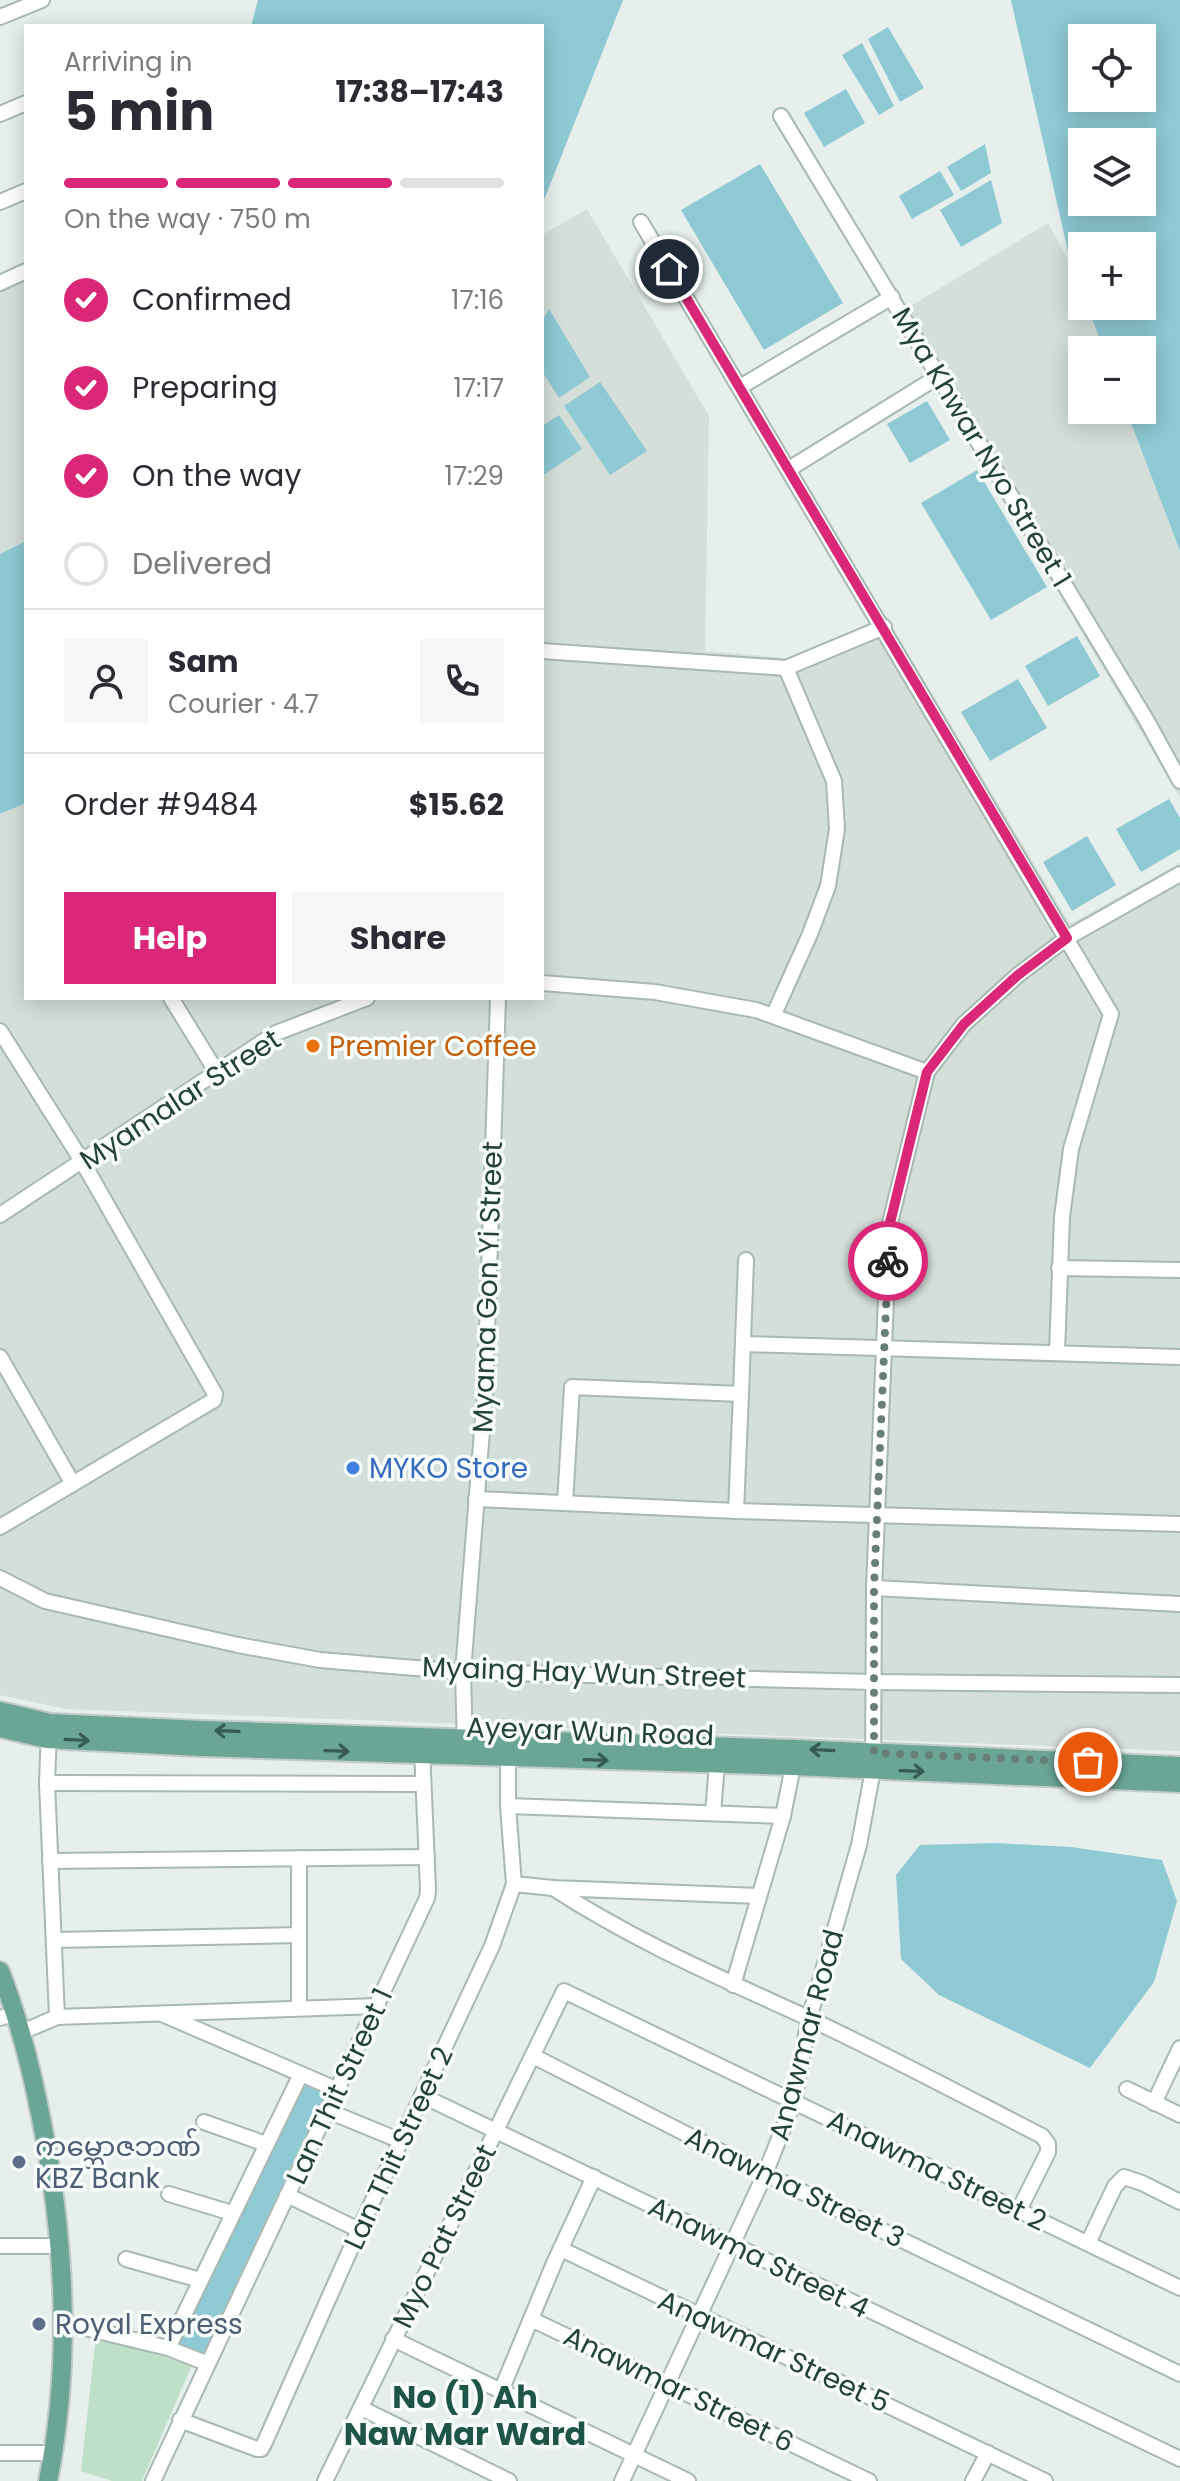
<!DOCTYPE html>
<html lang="en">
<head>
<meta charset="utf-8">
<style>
  :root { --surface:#fff; --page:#f7f7f7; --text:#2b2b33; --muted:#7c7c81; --line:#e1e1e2; --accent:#db2777 }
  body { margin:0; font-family:Poppins,"Noto Sans Myanmar",sans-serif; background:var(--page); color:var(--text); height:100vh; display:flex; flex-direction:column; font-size:30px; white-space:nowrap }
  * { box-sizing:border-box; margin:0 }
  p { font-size:26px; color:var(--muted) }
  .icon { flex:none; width:44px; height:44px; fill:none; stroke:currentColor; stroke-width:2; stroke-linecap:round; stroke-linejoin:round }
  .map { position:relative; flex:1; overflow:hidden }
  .side { position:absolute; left:24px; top:24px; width:520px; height:976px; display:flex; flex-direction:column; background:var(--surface); border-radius:0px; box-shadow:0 4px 20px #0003 }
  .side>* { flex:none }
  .buttons { position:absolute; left:1068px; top:24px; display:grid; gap:16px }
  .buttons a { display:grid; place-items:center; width:88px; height:88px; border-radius:0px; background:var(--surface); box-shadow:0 4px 20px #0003; font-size:40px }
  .pin { position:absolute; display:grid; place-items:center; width:68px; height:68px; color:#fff; margin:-34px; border:4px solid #fff; border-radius:50%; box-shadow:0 2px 8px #0007 }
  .courier { position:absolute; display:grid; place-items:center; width:80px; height:80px; margin:-40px; border:6px solid #db2777; border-radius:50%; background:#fff; color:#222; box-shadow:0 2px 10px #0007 }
  .head em { font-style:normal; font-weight:700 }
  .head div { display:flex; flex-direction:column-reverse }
  .head { display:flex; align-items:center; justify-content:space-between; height:136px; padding:0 40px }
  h1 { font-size:52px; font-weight:700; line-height:60px }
  .bar { display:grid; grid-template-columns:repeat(4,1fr); gap:12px 8px; align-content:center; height:96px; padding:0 40px }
  .bar i { height:10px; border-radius:6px; background:var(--line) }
  .bar .selected { background:var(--accent) }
  .bar p { grid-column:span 4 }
  .line { display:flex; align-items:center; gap:20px; padding:0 40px; border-top:2px solid var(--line) }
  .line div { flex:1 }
  .round { display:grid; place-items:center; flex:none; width:84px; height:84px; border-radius:0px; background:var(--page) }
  ol { padding:0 40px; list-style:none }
  li { display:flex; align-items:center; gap:24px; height:88px }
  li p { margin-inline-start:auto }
  li .icon { padding:8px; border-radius:50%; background:var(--accent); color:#fff; stroke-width:4 }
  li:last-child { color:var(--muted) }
  li i { width:44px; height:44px; border:4px solid var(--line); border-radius:50% }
  .primary-button { display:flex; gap:16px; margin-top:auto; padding:16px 40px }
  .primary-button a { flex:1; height:92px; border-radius:0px; background:var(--accent); color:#fff; font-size:32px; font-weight:700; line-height:92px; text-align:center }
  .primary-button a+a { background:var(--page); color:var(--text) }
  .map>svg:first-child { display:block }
</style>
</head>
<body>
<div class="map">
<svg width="1180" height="2481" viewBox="0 0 1180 2481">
  <rect width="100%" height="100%" fill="#e6efeb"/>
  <!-- built -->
  <g fill="#d4dfda">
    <polygon points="587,209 709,416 705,651 786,658 886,616 1070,924 1180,863 1180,1751 67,1709 0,1695 0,814 26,803 26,998 542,998 542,235"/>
    <polygon points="1048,223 1071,265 1082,293 1082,306 1087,306 1104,350 1082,350 1082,410 1126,410 1180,551 1180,798 894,316"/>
    <polygon points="26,275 26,541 0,554 0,287"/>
  </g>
  <!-- green -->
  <polygon fill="#bfe0c8" points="96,2337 192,2365 142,2481 112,2481 81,2471"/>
  <!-- water -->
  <g fill="#8ec9d4" fill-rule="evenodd">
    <polygon points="258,0 623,0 542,205 542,26 251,26"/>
    <path d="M 1011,0 L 1180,0 L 1180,551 L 1126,410 L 1142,410 L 1142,350 L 1104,350 L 1087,306 L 1142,306 L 1142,246 L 1082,246 L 1082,293 L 1071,265 ZM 1082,38 L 1142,38 L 1142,98 L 1082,98 ZM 1082,142 L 1142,142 L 1142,202 L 1082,202 Z"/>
    <polygon points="888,27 924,88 900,102 868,39"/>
    <polygon points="862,43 894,106 879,115 842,55"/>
    <polygon points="846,89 865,123 824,147 804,113"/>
    <polygon points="985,144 991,173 961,191 947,167"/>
    <polygon points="760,164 843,303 764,350 681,210"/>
    <polygon points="940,171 954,195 912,219 899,196"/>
    <polygon points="991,180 1002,223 961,247 940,210"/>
    <polygon points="549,309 590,377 559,398 542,371 542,321"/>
    <polygon points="600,382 647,451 610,475 564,406"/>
    <polygon points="927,401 950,440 910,463 887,424"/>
    <polygon points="559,415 582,449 542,476 542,426"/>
    <polygon points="977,470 1047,587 991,620 921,503"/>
    <polygon points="26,541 26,803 0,814 0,554"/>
    <polygon points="1077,636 1100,676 1048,706 1025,666"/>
    <polygon points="1018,679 1047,728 990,761 961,712"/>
    <polygon points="1169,799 1180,818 1180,849 1141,872 1116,829"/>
    <polygon points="1087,836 1116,885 1072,911 1043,862"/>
    <polygon points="995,1843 1071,1847 1162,1860 1177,1901 1154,1982 1090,2068 939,1995 901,1959 896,1875 920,1845"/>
    <polygon points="305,2085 325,2094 202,2356 177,2347"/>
  </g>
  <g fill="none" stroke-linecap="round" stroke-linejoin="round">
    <defs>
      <g id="minor">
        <polyline points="0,17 42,0"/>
        <polyline points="0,114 26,103"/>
        <polyline points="781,116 1147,721 1180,781"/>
        <polyline points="0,202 26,191"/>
        <polyline points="641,222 1111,1014 1071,1149 1062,1217 1057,1352"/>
        <polyline points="0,283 26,271"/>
        <polyline points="740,387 892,297"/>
        <polyline points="789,469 939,376"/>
        <polyline points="542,651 786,668 884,627"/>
        <polyline points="542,983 655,992 756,1010 927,1072"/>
        <polyline points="171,998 216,1071"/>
        <polyline points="774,1014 810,934 828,886 837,829 834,781 786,668"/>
        <polyline points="0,1031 82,1161 215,1394 214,1400 0,1527"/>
        <polyline points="0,1215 276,1033 367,998"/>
        <polyline points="1059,1268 1180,1270"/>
        <polyline points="743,1344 1180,1357"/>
        <polyline points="0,1357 73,1484"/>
        <polyline points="741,1394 746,1260"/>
        <polyline points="476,1499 736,1511 1180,1524"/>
        <polyline points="565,1503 572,1387 741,1394 736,1511"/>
        <polyline points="0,1578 45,1601 238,1645 320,1660 463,1672 873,1682 1180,1685"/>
        <polyline points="874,1588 1180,1604"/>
        <polyline points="49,1730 47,1783 57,2017"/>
        <polyline points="465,1748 463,1672 485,1393 498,998"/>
        <polyline points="47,1783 422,1784"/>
        <polyline points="508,1806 783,1816"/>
        <polyline points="713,1813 717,1764"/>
        <polyline points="50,1861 427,1857"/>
        <polyline points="514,1884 553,1888 759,1896"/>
        <path d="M 553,1888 C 634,1941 721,1978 808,2018 C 887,2055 964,2096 1042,2136 L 1048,2144 L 1048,2152 L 1019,2210"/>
        <polyline points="54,1940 299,1935"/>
        <polyline points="733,1985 783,1816 793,1766"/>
        <polyline points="299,2008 299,1858"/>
        <polyline points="162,2014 338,2090"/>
        <polyline points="0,2018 16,2013"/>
        <polyline points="22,2032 57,2017 378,2006"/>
        <polyline points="533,2056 765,2174 1180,2374"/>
        <polyline points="1127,2089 1180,2115"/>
        <polyline points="423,2096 1180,2459"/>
        <polyline points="1154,2103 1180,2048"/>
        <polyline points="328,2111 401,2141"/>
        <polyline points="204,2122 266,2144"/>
        <polyline points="169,2194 232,2213"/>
        <polyline points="287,2195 359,2230"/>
        <polyline points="1088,2243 1115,2186 1124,2177 1142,2183 1180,2202"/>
        <polyline points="0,2246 61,2246"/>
        <polyline points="561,2249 1045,2481"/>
        <polyline points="126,2259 200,2280"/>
        <polyline points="531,2319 869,2481"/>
        <polyline points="64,2323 168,2348 206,2363"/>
        <polyline points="393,2339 688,2481"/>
        <polyline points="168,2348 301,2074"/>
        <polyline points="501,2391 555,2261 594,2177"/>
        <polyline points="361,2408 509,2481"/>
        <polyline points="180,2420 257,2449 261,2449 264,2444 359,2230 492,1946 514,1884 508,1806 508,1756"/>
        <polyline points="0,2453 54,2453"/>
        <polyline points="153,2481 427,1898 428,1890 422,1747"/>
        <polyline points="325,2481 564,1991 1180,2288"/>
        <polyline points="622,2481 765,2174 794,2101 809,2019 859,1845 873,1770 874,1588 889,1227 927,1072 964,1024 1018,975 1067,938 1180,874"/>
        <polyline points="973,2481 988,2453"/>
      </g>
      <g id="major">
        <polyline points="0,1711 50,1723 202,1730 794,1749 1180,1766"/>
        <polyline points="0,1728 47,1739 201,1747 793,1766 1180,1783"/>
        <path d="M 0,1971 C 19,2019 31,2067 41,2118 C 65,2238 72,2361 48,2481"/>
      </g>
    </defs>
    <!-- minor casing -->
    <use href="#minor" stroke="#a8b8b2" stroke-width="18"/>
    <!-- major casing -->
    <use href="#major" stroke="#c2cac8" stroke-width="22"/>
    <!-- minor -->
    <use href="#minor" stroke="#fff" stroke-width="14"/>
    <!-- major -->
    <use href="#major" stroke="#6aa596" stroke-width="18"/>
  </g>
  <!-- one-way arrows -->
  <defs><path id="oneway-shaft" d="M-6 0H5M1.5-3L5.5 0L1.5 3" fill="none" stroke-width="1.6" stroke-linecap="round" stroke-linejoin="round" transform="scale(2)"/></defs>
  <g stroke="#365b51">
    <use href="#oneway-shaft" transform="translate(227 1731) rotate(-178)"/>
    <use href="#oneway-shaft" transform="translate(77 1740) rotate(3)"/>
    <use href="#oneway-shaft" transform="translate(822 1750) rotate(-177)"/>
    <use href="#oneway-shaft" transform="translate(337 1751) rotate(2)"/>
    <use href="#oneway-shaft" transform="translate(596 1760) rotate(2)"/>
    <use href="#oneway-shaft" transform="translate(912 1771) rotate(2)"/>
  </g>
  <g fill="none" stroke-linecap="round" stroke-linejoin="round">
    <!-- done -->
    <polyline stroke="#687f78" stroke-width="8" stroke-dasharray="0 14.4" points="888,1261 874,1588 874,1753 1088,1762"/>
    <!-- route -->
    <polyline stroke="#db2777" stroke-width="10" points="669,269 1067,938 1018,975 964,1024 927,1072 889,1227 888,1261"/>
  </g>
  <!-- markers -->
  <circle fill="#e8710a" stroke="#f7fbf9" stroke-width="3" cx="313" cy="1046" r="8"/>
  <circle fill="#3f7fe0" stroke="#f7fbf9" stroke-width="3" cx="353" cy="1468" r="8"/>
  <g fill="#5c6f8a" stroke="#f7fbf9" stroke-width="3">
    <circle cx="19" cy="2162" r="8"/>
    <circle cx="39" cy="2324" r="8"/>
  </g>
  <g text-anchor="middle" stroke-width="7" stroke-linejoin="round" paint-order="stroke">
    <!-- street labels -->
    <g font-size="28" fill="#24423a" stroke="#f7fbf9">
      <text transform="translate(982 447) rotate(59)" y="10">Mya Khwar Nyo Street 1</text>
      <text transform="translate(180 1099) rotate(-33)" y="10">Myamalar Street</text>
      <text transform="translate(487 1287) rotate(-88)" y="10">Myama Gon Yi Street</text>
      <text transform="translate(584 1672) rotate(2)" y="10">Myaing Hay Wun Street</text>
      <text transform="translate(590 1731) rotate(2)" y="10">Ayeyar Wun Road</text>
      <text transform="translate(806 2035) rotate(-75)" y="10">Anawmar Road</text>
      <text transform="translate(339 2086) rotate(-65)" y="10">Lan Thit Street 1</text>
      <text transform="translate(398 2148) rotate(-65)" y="10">Lan Thit Street 2</text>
      <text transform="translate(937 2170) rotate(26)" y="10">Anawma Street 2</text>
      <text transform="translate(795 2187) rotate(26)" y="10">Anawma Street 3</text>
      <text transform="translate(444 2236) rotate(-64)" y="10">Myo Pat Street</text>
      <text transform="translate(759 2257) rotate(26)" y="10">Anawma Street 4</text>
      <text transform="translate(774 2351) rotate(25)" y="10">Anawmar Street 5</text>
      <text transform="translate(679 2389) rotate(26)" y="10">Anawmar Street 6</text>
    </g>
    <!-- food labels -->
    <g font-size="28" fill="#c56008" stroke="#f7fbf9" text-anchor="start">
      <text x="329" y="1056">Premier Coffee</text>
    </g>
    <!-- shop labels -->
    <g font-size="28" fill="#366cbe" stroke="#f7fbf9" text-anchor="start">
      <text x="369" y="1478">MYKO Store</text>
    </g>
    <!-- service labels -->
    <g font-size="28" fill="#4e5e75" stroke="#f7fbf9" text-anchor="start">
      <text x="35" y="2156">ကမ္ဘောဇဘဏ်<tspan x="35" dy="32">KBZ Bank</tspan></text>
      <text x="55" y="2334">Royal Express</text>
    </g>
    <!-- quarter labels -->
    <g font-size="32" font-weight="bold" fill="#1f5548" stroke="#f7fbf9">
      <text x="465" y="2408">No (1) Ah<tspan x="465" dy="37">Naw Mar Ward</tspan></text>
    </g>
  </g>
</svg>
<div class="buttons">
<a><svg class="icon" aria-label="locate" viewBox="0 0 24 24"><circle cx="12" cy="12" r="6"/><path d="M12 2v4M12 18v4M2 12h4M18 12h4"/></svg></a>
<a><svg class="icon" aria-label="layers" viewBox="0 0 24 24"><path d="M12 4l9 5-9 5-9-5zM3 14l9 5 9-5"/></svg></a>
<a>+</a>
<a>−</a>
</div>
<div class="pin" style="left:1088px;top:1762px;background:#ea580c"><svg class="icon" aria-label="bag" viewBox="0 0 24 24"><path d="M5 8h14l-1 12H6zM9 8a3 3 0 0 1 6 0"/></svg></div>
<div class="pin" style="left:669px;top:269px;background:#1f2937"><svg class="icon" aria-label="home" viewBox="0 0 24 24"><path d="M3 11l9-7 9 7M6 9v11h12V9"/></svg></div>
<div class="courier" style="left:888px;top:1261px"><svg class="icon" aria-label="bike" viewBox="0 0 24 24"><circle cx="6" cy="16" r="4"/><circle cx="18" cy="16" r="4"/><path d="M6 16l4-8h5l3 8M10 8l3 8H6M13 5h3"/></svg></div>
<section class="side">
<div class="head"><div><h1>5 min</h1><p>Arriving in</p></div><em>17:38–17:43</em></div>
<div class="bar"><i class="selected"></i><i class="selected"></i><i class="selected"></i><i></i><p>On the way · 750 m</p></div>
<ol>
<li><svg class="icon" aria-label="check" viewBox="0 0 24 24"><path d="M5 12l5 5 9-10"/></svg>Confirmed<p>17:16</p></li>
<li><svg class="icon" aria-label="check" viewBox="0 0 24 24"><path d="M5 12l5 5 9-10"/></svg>Preparing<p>17:17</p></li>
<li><svg class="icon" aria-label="check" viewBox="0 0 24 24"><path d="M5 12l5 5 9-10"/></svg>On the way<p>17:29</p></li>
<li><i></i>Delivered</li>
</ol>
<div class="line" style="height:144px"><a class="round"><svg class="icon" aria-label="person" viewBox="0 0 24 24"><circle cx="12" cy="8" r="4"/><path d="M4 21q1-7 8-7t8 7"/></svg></a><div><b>Sam</b><p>Courier · 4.7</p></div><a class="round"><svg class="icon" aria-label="phone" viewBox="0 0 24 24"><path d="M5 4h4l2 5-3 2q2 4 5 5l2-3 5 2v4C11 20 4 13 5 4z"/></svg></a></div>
<div class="line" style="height:104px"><div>Order #9484</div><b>$15.62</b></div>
<div class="primary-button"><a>Help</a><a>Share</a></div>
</section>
</div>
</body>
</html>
